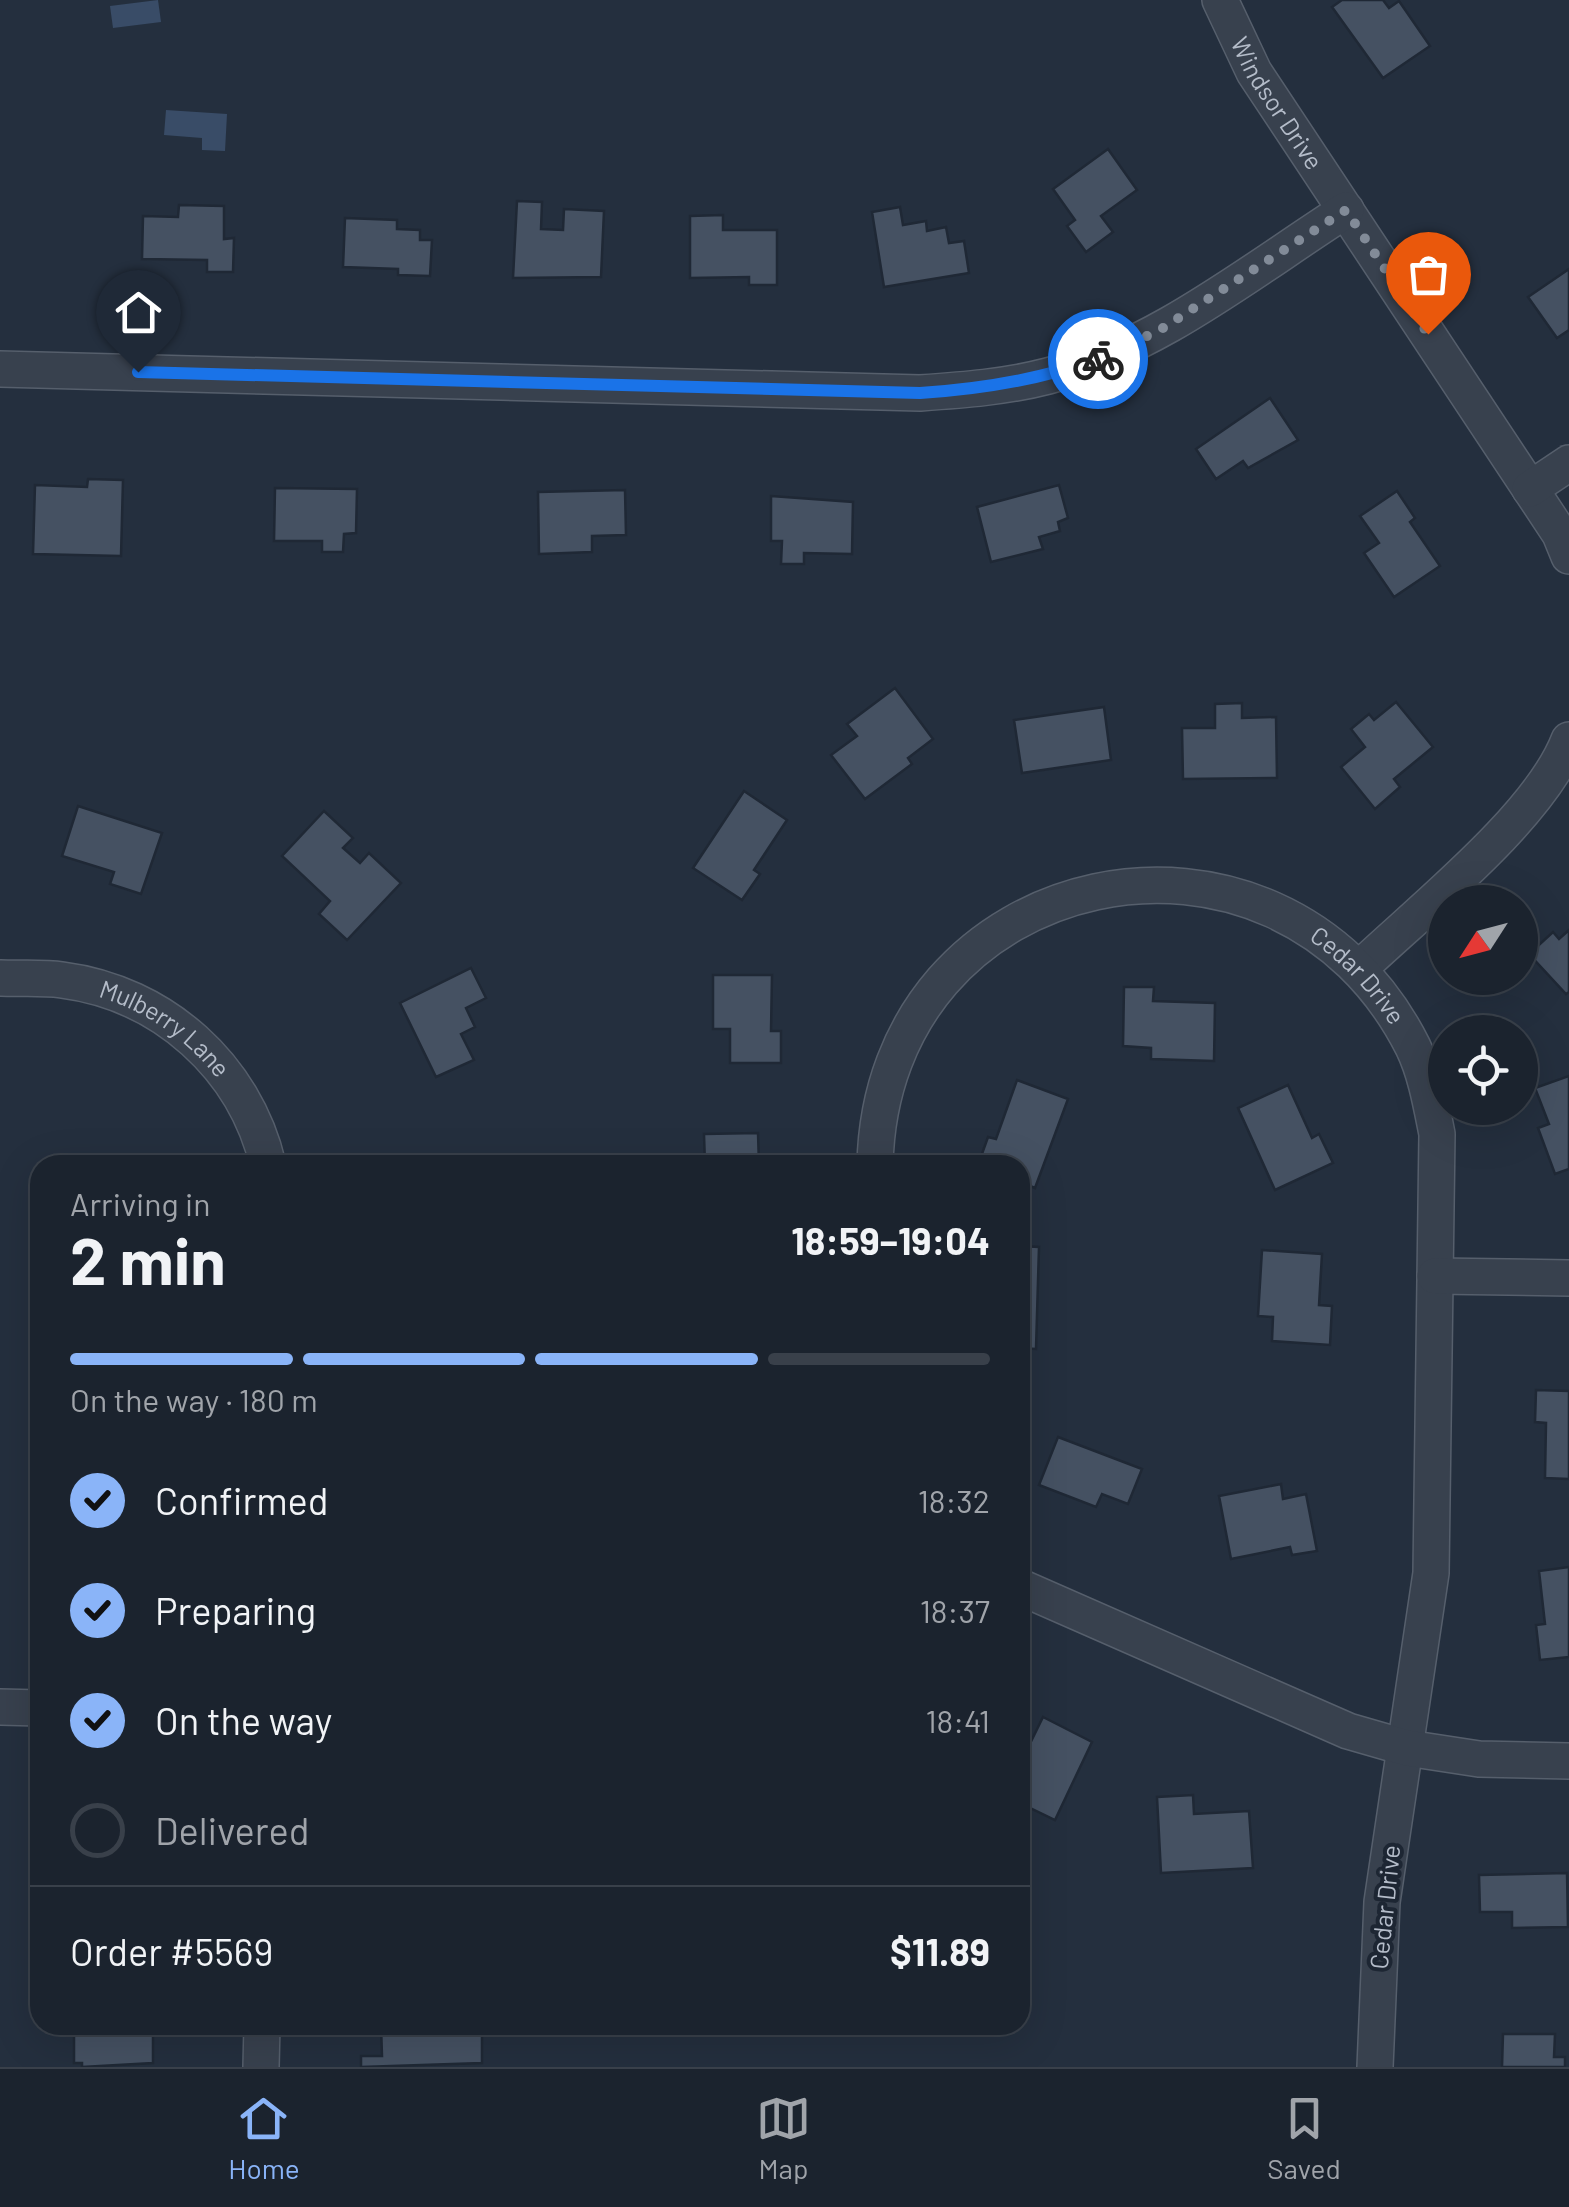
<!DOCTYPE html>
<html lang="en">
<head>
<meta charset="utf-8">
<style>
  :root { --surface:#1b232e; --page:#282f3a; --text:#f1f3f6; --muted:#a0a4aa; --line:#39404a; --accent:#8ab4f8 }
  body { margin:0; font-family:Barlow,sans-serif; background:var(--page); color:var(--text); height:100vh; display:flex; flex-direction:column; font-size:38px; white-space:nowrap }
  * { box-sizing:border-box; margin:0 }
  p { font-size:32px; color:var(--muted) }
  .icon { flex:none; width:55px; height:55px; fill:none; stroke:currentColor; stroke-width:2; stroke-linecap:round; stroke-linejoin:round }
  .map { position:relative; flex:1; overflow:hidden }
  .drawer { position:absolute; left:30px; top:1155px; width:1000px; height:880px; display:flex; flex-direction:column; background:var(--surface); border-radius:30px; box-shadow:0 10px 40px #0002,0 0 0 2px var(--line) }
  .drawer>* { flex:none }
  .needle { width:65px; rotate:234deg }
  .controls { position:absolute; left:1428px; top:885px; display:grid; gap:20px }
  .controls a { display:grid; place-items:center; width:110px; height:110px; border-radius:50%; background:var(--surface); box-shadow:0 10px 40px #0002,0 0 0 2px var(--line); font-size:50px }
  .pin { position:absolute; display:grid; place-items:center; width:85px; height:85px; color:#fff; margin:-102px -42px; border-radius:50% 50% 50% 0; rotate:-45deg; box-shadow:0 0 10px #0007 }
  .pin .icon { rotate:45deg }
  .courier { position:absolute; display:grid; place-items:center; width:100px; height:100px; margin:-50px; border:8px solid #1a73e8; border-radius:50%; background:#fff; color:#222; box-shadow:0 2px 12px #0007 }
  .summary em { font-style:normal; font-weight:700 }
  .summary div { display:flex; flex-direction:column-reverse }
  .summary { display:flex; align-items:center; justify-content:space-between; height:170px; padding:0 40px }
  h1 { font-size:65px; font-weight:700; line-height:75px }
  .bar { display:grid; grid-template-columns:repeat(4,1fr); gap:15px 10px; align-content:center; height:120px; padding:0 40px }
  .bar i { height:12px; border-radius:8px; background:var(--line) }
  .bar .current { background:var(--accent) }
  .bar p { grid-column:span 4 }
  .line { display:flex; align-items:center; gap:25px; padding:0 40px; border-top:2px solid var(--line) }
  .line div { flex:1 }
  ol { padding:0 40px; list-style:none }
  li { display:flex; align-items:center; gap:30px; height:110px }
  li p { margin-inline-start:auto }
  li .icon { padding:10px; border-radius:50%; background:var(--accent); color:#111; stroke-width:4 }
  li:last-child { color:var(--muted) }
  li i { width:55px; height:55px; border:5px solid var(--line); border-radius:50% }
  .dock { display:flex; justify-content:space-around; align-items:center; height:140px; border-top:2px solid var(--line); background:var(--surface); font-size:28px; color:var(--muted) }
  .dock a { display:grid; justify-items:center; gap:5px }
  .dock .current { color:var(--accent) }
  .map>svg:first-child { display:block }
</style>
</head>
<body>
<div class="map">
<svg width="1569" height="2067" viewBox="0 0 1569 2067">
  <rect width="100%" height="100%" fill="#242f3e"/>
  <!-- water -->
  <g fill="#394c67">
    <polygon points="158,0 161,22 113,28 110,6"/>
    <polygon points="166,110 227,114 225,151 202,150 202,138 164,135"/>
  </g>
  <!-- building -->
  <g fill="#455162" stroke="#1f2835" stroke-width="2.5">
    <polygon points="1342,0 1383,0 1389,8 1399,1 1430,46 1383,78 1332,7"/>
    <polygon points="1108,149 1137,190 1101,216 1113,232 1086,252 1067,226 1075,220 1053,189"/>
    <polygon points="517,201 542,202 541,229 563,230 564,209 604,211 601,277 513,278"/>
    <polygon points="179,205 224,206 224,239 234,238 233,272 207,272 207,260 142,259 143,216 178,217"/>
    <polygon points="900,207 903,225 926,221 927,231 946,227 949,243 964,241 969,273 884,287 872,212"/>
    <polygon points="723,215 723,230 777,230 777,285 749,285 749,277 690,278 690,216"/>
    <polygon points="345,218 397,220 397,229 420,230 420,240 432,240 430,276 398,275 398,269 343,267"/>
    <polygon points="1569,269 1569,330 1557,338 1528,297"/>
    <polygon points="1270,398 1298,440 1248,468 1243,461 1216,479 1196,449"/>
    <polygon points="88,479 123,480 121,556 33,554 35,485 87,487"/>
    <polygon points="1059,485 1068,518 1058,522 1060,531 1039,537 1043,549 991,562 977,507"/>
    <polygon points="275,488 357,489 356,533 344,534 343,552 322,552 322,541 274,541"/>
    <polygon points="625,490 626,535 592,536 592,552 539,554 538,492"/>
    <polygon points="1397,491 1415,518 1410,522 1440,566 1394,597 1364,553 1379,543 1360,516"/>
    <polygon points="771,496 853,502 852,554 804,553 804,564 781,564 782,541 771,541"/>
    <polygon points="895,688 933,739 908,758 912,764 865,799 831,755 857,736 847,724"/>
    <polygon points="1396,702 1433,747 1394,779 1400,787 1375,809 1341,767 1365,747 1351,729 1369,714 1374,720"/>
    <polygon points="1242,703 1242,718 1276,717 1277,778 1183,779 1182,728 1215,728 1215,704"/>
    <polygon points="1104,707 1111,760 1022,773 1014,720"/>
    <polygon points="744,791 787,820 754,870 760,874 742,900 693,868"/>
    <polygon points="78,806 162,833 141,894 110,884 114,872 62,856"/>
    <polygon points="324,811 353,838 343,848 360,863 369,853 401,883 347,940 319,914 330,901 282,856"/>
    <polygon points="1569,930 1569,992 1566,994 1529,954 1553,932 1559,939"/>
    <polygon points="471,968 486,998 466,1008 475,1027 461,1034 474,1060 436,1077 400,1003"/>
    <polygon points="713,975 772,975 771,1031 781,1031 781,1063 730,1063 730,1029 713,1029"/>
    <polygon points="1124,987 1154,987 1153,1001 1215,1003 1214,1061 1151,1059 1151,1048 1123,1046"/>
    <polygon points="1569,1076 1569,1169 1555,1174 1538,1128 1549,1124 1535,1088"/>
    <polygon points="1017,1080 1068,1099 1035,1188 1020,1182 1020,1165 978,1165 988,1137 996,1139"/>
    <polygon points="1288,1085 1312,1138 1319,1134 1333,1163 1275,1190 1238,1108"/>
    <polygon points="758,1133 759,1165 705,1165 704,1134"/>
    <polygon points="1020,1246 1039,1247 1036,1349 1020,1348"/>
    <polygon points="1262,1250 1322,1254 1319,1305 1332,1306 1330,1345 1272,1341 1273,1317 1258,1316"/>
    <polygon points="1536,1390 1569,1391 1569,1479 1545,1478 1546,1423 1535,1422"/>
    <polygon points="1058,1437 1142,1469 1128,1504 1102,1494 1096,1507 1039,1485"/>
    <polygon points="1281,1484 1283,1499 1306,1494 1317,1551 1292,1555 1290,1547 1231,1559 1219,1496"/>
    <polygon points="1569,1567 1569,1657 1540,1660 1536,1625 1545,1624 1539,1571"/>
    <polygon points="1043,1717 1092,1742 1055,1820 1020,1803 1020,1764"/>
    <polygon points="1193,1795 1194,1814 1249,1811 1253,1868 1161,1873 1157,1797"/>
    <polygon points="1567,1873 1568,1927 1512,1928 1512,1912 1480,1912 1479,1875"/>
    <polygon points="83,2025 153,2025 153,2063 82,2067 82,2063 74,2063 74,2032 83,2031"/>
    <polygon points="381,2025 482,2025 482,2063 361,2067 361,2056 382,2056"/>
    <polygon points="1503,2034 1555,2034 1554,2057 1565,2057 1565,2067 1502,2067"/>
  </g>
  <g fill="none" stroke-linecap="round" stroke-linejoin="round">
    <defs>
      <g id="minor">
        <path id="s1" d="M 1220,0 L 1254,72 L 1560,534 L 1569,556"/>
        <path d="M 0,369 L 920,393 C 963,390 1006,387 1048,376 C 1158,347 1252,270 1346,210"/>
        <polyline points="1530,489 1569,463"/>
        <path d="M 1359,969 C 1420,911 1540,816 1569,740"/>
        <path id="s2" d="M 0,978 C 20,979 42,977 62,980 C 163,993 245,1067 268,1165"/>
        <path id="s3" d="M 875,1165 C 881,862 1278,779 1413,1047 C 1426,1074 1431,1104 1437,1134 L 1431,1573 L 1382,1902 L 1375,2067"/>
        <polyline points="1435,1276 1569,1278"/>
        <polyline points="1020,1587 1348,1731 1407,1748 1479,1759 1569,1761"/>
        <polyline points="0,1707 40,1708"/>
        <polyline points="261,2067 262,2025"/>
      </g>
    </defs>
    <!-- minor casing -->
    <use href="#minor" stroke="#565f6c" stroke-width="38"/>
    <!-- minor -->
    <use href="#minor" stroke="#38414e" stroke-width="35"/>
  </g>
  <g fill="none" stroke-linecap="round" stroke-linejoin="round">
    <!-- done -->
    <polyline stroke="#828b98" stroke-width="10" stroke-dasharray="0 18" points="1098,359 1160,330 1346,210 1428,334"/>
    <!-- route -->
    <path stroke="#1a73e8" stroke-width="12" d="M 138,372 L 920,393 C 982,389 1039,380 1098,359"/>
  </g>
  <g text-anchor="middle" stroke-width="8" stroke-linejoin="round" paint-order="stroke">
    <!-- street labels -->
    <g font-size="25" fill="#b4bcc9" stroke="#1d2633">
      <text dy="9" stroke="none"><textPath href="#s1" startOffset="118">Windsor Drive</textPath></text>
      <text dy="9" stroke="none"><textPath href="#s3" startOffset="670">Cedar Drive</textPath></text>
      <text dy="9" stroke="none"><textPath href="#s2" startOffset="178">Mulberry Lane</textPath></text>
      <text transform="translate(1385 1907) rotate(-84)" y="9">Cedar Drive</text>
    </g>
  </g>
</svg>
<div class="controls">
<a><svg class="needle" viewBox="-14 -14 28 28"><path d="M0-13l5 13h-10z" fill="#e53935"/><path d="M0 13l5-13h-10z" fill="#a0a4aa"/></svg></a>
<a><svg class="icon" aria-label="locate" viewBox="0 0 24 24"><circle cx="12" cy="12" r="6"/><path d="M12 2v4M12 18v4M2 12h4M18 12h4"/></svg></a>
</div>
<div class="pin" style="left:1428px;top:334px;background:#ea580c"><svg class="icon" aria-label="bag" viewBox="0 0 24 24"><path d="M5 8h14l-1 12H6zM9 8a3 3 0 0 1 6 0"/></svg></div>
<div class="pin" style="left:138px;top:372px;background:#1f2937"><svg class="icon" aria-label="home" viewBox="0 0 24 24"><path d="M3 11l9-7 9 7M6 9v11h12V9"/></svg></div>
<div class="courier" style="left:1098px;top:359px"><svg class="icon" aria-label="bike" viewBox="0 0 24 24"><circle cx="6" cy="16" r="4"/><circle cx="18" cy="16" r="4"/><path d="M6 16l4-8h5l3 8M10 8l3 8H6M13 5h3"/></svg></div>
<section class="drawer">
<div class="summary"><div><h1>2 min</h1><p>Arriving in</p></div><em>18:59–19:04</em></div>
<div class="bar"><i class="current"></i><i class="current"></i><i class="current"></i><i></i><p>On the way · 180 m</p></div>
<ol>
<li><svg class="icon" aria-label="check" viewBox="0 0 24 24"><path d="M5 12l5 5 9-10"/></svg>Confirmed<p>18:32</p></li>
<li><svg class="icon" aria-label="check" viewBox="0 0 24 24"><path d="M5 12l5 5 9-10"/></svg>Preparing<p>18:37</p></li>
<li><svg class="icon" aria-label="check" viewBox="0 0 24 24"><path d="M5 12l5 5 9-10"/></svg>On the way<p>18:41</p></li>
<li><i></i>Delivered</li>
</ol>
<div class="line" style="height:130px"><div>Order #5569</div><b>$11.89</b></div>
</section>
</div>
<nav class="dock">
<a class="current"><svg class="icon" aria-label="home" viewBox="0 0 24 24"><path d="M3 11l9-7 9 7M6 9v11h12V9"/></svg>Home</a>
<a><svg class="icon" aria-label="map" viewBox="0 0 24 24"><path d="M3 6l6-2 6 2 6-2v14l-6 2-6-2-6 2zM9 4v14M15 6v14"/></svg>Map</a>
<a><svg class="icon" aria-label="saved" viewBox="0 0 24 24"><path d="M7 4h10v16l-5-4-5 4z"/></svg>Saved</a>
</nav>
</body>
</html>
